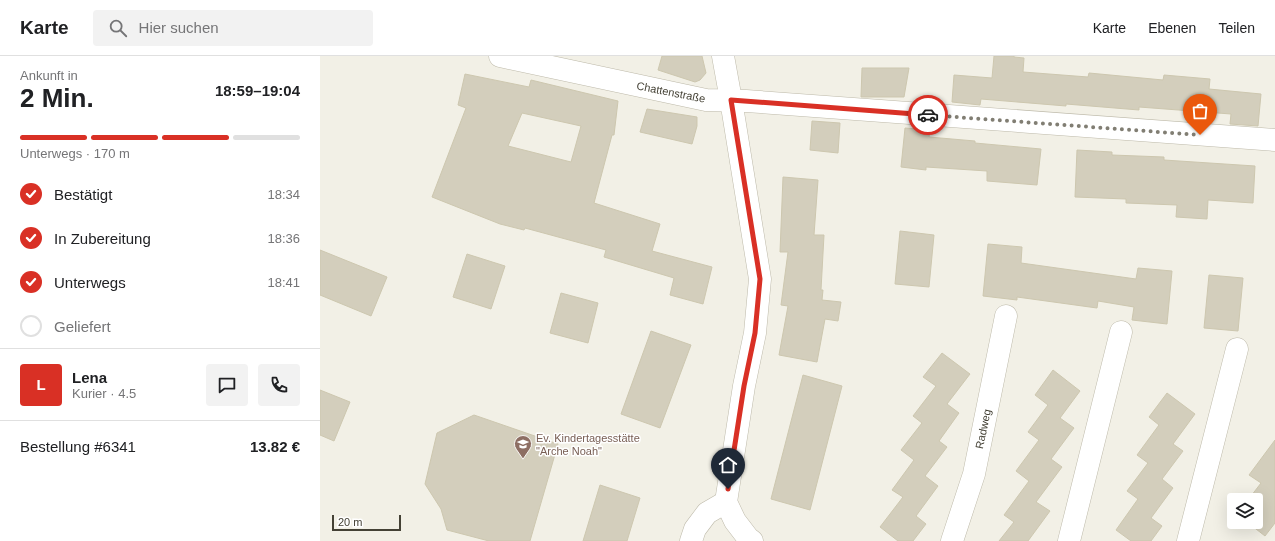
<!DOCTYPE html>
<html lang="de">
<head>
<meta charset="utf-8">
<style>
  :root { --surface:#fff; --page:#f2f2f2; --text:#202124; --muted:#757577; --line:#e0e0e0; --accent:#d93025 }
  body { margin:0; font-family:Arial,sans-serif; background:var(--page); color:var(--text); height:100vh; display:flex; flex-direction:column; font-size:15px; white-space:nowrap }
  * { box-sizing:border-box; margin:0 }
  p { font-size:13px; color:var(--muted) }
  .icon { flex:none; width:22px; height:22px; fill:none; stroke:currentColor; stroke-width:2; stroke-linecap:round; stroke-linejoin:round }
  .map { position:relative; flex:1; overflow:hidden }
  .details { display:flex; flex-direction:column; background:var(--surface); width:320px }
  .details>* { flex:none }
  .controls { position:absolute; left:907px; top:437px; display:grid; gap:8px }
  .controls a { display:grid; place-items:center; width:36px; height:36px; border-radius:4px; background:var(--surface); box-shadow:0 4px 16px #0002; font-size:20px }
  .scale { position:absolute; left:12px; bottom:10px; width:69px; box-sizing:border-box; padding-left:4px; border:2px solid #444135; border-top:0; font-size:11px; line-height:14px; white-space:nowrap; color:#444135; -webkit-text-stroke:3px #fff; paint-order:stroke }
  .pin { position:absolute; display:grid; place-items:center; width:34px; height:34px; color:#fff; margin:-41px -17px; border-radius:50% 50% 50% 0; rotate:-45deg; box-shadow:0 0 4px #0007 }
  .pin .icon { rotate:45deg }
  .courier { position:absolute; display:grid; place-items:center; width:40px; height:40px; margin:-20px; border:3px solid #d93025; border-radius:50%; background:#fff; color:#222; box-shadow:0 1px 5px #0007 }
  .headline em { font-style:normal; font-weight:600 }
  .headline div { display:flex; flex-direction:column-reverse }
  .headline { display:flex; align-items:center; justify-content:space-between; height:68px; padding:0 20px }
  h1 { font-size:26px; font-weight:600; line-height:30px }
  .bar { display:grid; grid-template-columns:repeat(4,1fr); gap:6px 4px; align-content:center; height:48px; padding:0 20px }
  .bar i { height:5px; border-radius:3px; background:var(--line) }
  .bar .on { background:var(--accent) }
  .bar p { grid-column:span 4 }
  .line { display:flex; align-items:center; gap:10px; padding:0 20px; border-top:1px solid var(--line) }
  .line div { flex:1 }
  .round { display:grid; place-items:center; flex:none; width:42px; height:42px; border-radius:4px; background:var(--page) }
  ol { padding:0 20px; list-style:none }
  li { display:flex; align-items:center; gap:12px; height:44px }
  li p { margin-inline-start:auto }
  li .icon { padding:4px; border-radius:50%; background:var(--accent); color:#fff; stroke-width:4 }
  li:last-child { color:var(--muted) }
  li i { width:22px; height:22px; border:2px solid var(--line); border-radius:50% }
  header { display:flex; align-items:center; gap:24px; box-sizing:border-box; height:56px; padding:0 20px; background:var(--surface); border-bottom:1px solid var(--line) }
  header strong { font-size:19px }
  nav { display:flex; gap:22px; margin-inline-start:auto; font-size:14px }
  .search { width:280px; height:36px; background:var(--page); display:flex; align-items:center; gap:10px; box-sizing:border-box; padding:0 14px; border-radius:4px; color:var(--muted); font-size:15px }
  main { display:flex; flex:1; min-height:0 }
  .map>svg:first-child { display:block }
</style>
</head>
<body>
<header>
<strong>Karte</strong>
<div class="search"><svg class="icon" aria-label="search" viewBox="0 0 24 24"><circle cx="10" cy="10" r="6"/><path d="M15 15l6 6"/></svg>Hier suchen</div>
<nav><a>Karte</a><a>Ebenen</a><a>Teilen</a></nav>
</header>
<main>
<section class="details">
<div class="headline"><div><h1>2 Min.</h1><p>Ankunft in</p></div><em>18:59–19:04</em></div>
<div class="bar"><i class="on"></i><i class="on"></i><i class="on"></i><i></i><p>Unterwegs · 170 m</p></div>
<ol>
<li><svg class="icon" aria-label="check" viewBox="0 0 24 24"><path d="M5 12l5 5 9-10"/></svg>Bestätigt<p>18:34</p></li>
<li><svg class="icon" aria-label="check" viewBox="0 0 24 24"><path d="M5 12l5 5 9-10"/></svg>In Zubereitung<p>18:36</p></li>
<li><svg class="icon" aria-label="check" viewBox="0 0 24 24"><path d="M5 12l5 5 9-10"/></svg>Unterwegs<p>18:41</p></li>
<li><i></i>Geliefert</li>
</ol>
<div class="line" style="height:72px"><b class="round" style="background:var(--accent);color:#fff">L</b><div><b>Lena</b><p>Kurier · 4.5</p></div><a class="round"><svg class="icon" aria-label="chat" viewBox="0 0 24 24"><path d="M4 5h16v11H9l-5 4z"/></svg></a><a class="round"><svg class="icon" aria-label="phone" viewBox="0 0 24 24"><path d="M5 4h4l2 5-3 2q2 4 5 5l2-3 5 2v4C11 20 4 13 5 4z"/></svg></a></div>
<div class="line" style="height:52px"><div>Bestellung #6341</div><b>13.82 €</b></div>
</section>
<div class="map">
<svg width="955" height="485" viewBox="0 0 955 485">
  <rect width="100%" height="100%" fill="#f2f0e6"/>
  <!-- building -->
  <g fill="#d3cebc" stroke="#cdc7af" fill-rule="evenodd">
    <polygon points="342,0 382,0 386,17 380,24 375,26 338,14"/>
    <polygon points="674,0 694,0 694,1 704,2 703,16 768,21 769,17 843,24 844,19 890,23 889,33 941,38 938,70 910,68 911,58 819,51 819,54 746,48 746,50 661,43 660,49 632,46 634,19 672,22"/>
    <polygon points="542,12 589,12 584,41 541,41"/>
    <path d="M 145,18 L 209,31 L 211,24 L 298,45 L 294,79 L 292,79 L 274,147 L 340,168 L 332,195 L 392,211 L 383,248 L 350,239 L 354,222 L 284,201 L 286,194 L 205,172 L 204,174 L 180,168 L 112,141 L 146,52 L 138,49 ZM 202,57 L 261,70 L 251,106 L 188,90 Z"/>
    <polygon points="327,53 377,61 377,70 372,88 320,76"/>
    <polygon points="492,65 520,67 518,97 490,94"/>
    <polygon points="585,72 610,74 609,81 655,85 655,87 721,93 717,129 667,125 667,115 606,111 606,114 581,111"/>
    <polygon points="757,94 792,96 792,99 844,101 844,104 935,110 933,147 888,144 887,163 856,161 857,149 806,147 806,143 755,141"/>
    <polygon points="463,121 498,124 494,179 504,179 501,234 503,234 502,244 521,246 518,265 505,263 497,306 459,299 468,250 461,249 468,196 460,196"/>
    <polygon points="580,175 614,179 609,231 575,228"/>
    <polygon points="668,188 702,191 701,207 816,223 818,212 852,215 847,268 812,264 814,251 778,245 777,252 697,241 697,244 663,240"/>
    <polygon points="0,194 67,221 51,260 0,239"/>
    <polygon points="147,198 185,210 171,253 133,241"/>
    <polygon points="889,219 923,222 918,275 884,272"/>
    <polygon points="241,237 278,247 268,287 230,277"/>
    <polygon points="331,275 371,289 340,372 301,358"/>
    <polygon points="622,297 650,318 627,348 639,357 619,385 627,391 605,420 618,430 596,460 606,468 593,485 578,485 560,471 583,441 572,434 594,404 581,394 602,367 593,360 616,330 603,321"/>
    <polygon points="733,314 760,335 740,362 754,372 731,403 742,411 716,446 730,455 708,485 679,485 694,466 684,459 709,425 696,415 719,384 708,376 728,349 715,339"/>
    <polygon points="483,319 522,330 490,454 451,443"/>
    <polygon points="0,334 30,346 14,385 0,379"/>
    <polygon points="847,337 875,358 853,388 863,395 842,423 853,432 831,462 842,470 831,485 811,485 796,474 818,443 807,435 828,407 817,399 839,369 829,361"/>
    <polygon points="154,359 238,388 210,485 169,485 127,474 121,453 105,428 117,377"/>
    <polygon points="955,384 955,467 945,480 927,466 936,466 936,444 928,444 941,427 929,419"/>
    <polygon points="280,429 320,442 307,485 263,485"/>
  </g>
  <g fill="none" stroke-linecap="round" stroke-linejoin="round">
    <defs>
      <g id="minor">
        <polyline points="180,0 386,44 426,45 955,84"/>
        <polyline points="403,0 411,44 440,223 435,277 424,330 406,446 415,465 428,482 432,485"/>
        <polyline points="371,485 375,473 387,457 406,446"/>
        <polyline points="632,485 654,418 686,260"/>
        <polyline points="749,485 801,276"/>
        <polyline points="868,485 917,293"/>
      </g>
    </defs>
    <!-- minor casing -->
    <use href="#minor" stroke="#bdb9a9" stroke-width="23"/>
    <!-- minor -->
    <use href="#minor" stroke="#fff" stroke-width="22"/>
  </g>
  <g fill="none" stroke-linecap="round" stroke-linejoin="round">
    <!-- done -->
    <polyline stroke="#817e73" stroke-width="4" stroke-dasharray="0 7.2" points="608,59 880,79"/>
    <!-- route -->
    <polyline stroke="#d93025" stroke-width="5" points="408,433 424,330 435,277 440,223 411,44 608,59"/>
  </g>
  <!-- icons -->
  <defs>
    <symbol id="school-pin" viewBox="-11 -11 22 30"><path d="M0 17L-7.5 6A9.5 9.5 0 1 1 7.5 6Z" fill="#8d6e63" stroke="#fff"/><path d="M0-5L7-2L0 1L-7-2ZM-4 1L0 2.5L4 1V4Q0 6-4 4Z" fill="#fff"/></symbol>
  </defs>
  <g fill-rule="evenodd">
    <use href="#school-pin" x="193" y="378" width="20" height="27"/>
  </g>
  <g text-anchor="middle" stroke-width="3" stroke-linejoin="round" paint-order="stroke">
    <!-- street labels -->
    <g font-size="11" fill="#444135" stroke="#fff">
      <text transform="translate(351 36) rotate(11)" y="4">Chattenstraße</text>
      <text transform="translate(663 373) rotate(-78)" y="4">Radweg</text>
    </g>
    <!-- education labels -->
    <g font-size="11" fill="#785e54" stroke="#fff" text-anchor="start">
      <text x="216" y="386">Ev. Kindertagesstätte<tspan x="216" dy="13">"Arche Noah"</tspan></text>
    </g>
  </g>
</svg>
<div class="controls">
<a><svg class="icon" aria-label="layers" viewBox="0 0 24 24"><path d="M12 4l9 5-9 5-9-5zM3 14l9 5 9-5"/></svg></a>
</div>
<div class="scale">20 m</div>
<div class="pin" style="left:880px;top:79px;background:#ea580c"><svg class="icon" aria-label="bag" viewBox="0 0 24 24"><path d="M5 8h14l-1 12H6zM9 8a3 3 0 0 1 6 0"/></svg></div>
<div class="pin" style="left:408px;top:433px;background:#1f2937"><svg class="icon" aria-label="home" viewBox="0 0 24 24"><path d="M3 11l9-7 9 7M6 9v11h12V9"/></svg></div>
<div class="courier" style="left:608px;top:59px"><svg class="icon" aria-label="car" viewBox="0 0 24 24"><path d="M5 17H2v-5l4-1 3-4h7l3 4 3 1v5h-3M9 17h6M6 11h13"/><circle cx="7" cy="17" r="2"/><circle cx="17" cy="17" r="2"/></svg></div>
</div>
</main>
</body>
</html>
